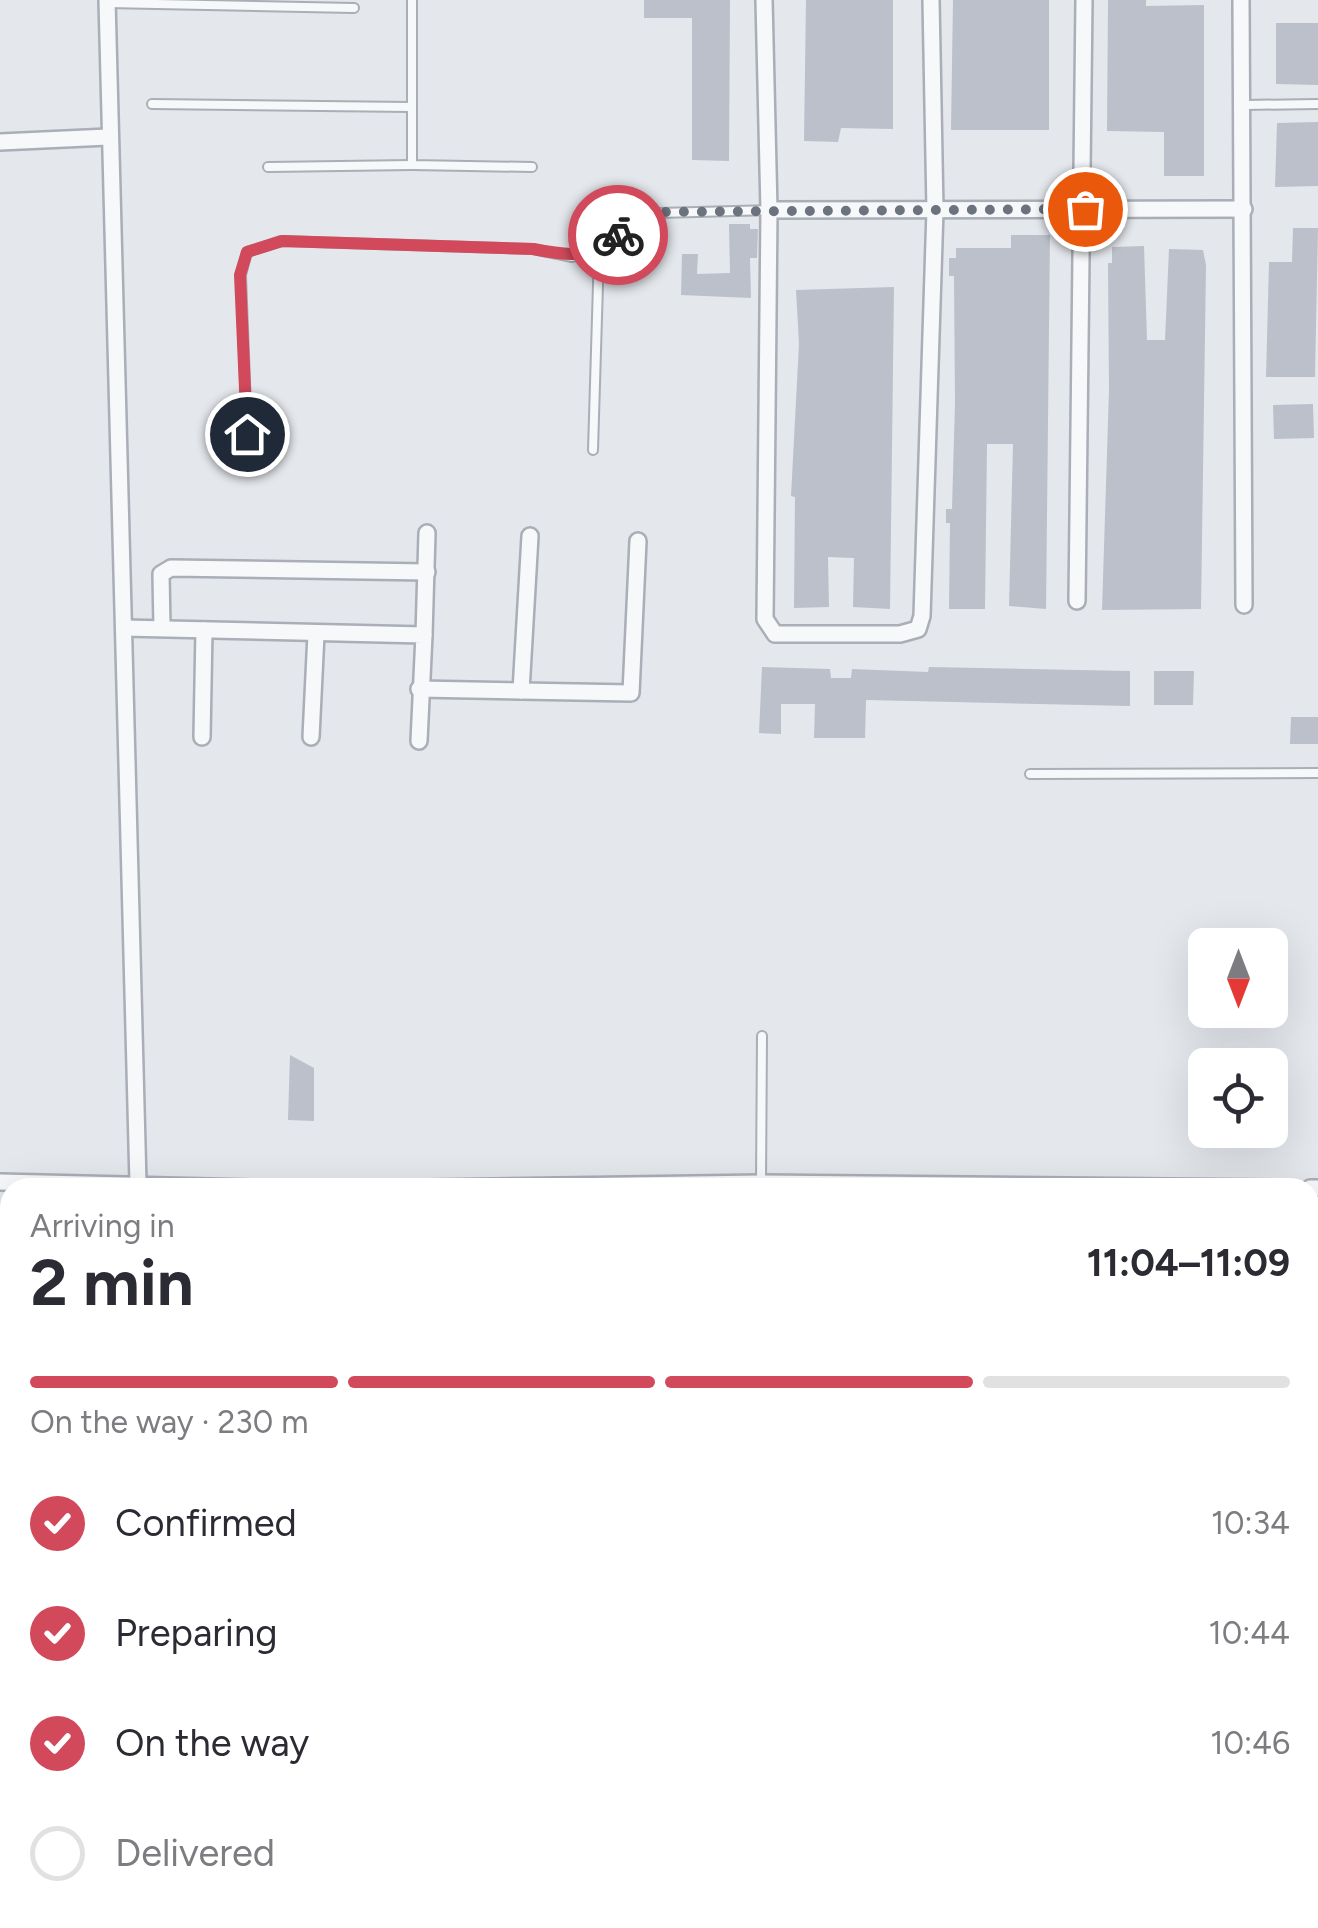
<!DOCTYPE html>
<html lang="en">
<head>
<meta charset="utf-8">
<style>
  :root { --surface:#fff; --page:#f7f7f7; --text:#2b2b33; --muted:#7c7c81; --line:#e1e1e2; --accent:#d1495b }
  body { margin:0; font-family:Figtree,sans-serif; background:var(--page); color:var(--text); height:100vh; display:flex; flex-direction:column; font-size:38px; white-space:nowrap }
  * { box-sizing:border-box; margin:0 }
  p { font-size:32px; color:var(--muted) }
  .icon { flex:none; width:55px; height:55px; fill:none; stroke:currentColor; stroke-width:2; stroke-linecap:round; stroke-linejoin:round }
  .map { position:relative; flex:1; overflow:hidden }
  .side { position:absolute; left:0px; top:1178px; width:1320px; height:752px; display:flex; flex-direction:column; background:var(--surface); border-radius:30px 30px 0 0; box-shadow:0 10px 40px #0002 }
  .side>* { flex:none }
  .needle { width:65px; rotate:180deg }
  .buttons { position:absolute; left:1188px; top:928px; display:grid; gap:20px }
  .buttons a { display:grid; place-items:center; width:100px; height:100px; border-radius:15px; background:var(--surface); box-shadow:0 10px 40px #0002; font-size:50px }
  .pin { position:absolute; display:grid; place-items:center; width:85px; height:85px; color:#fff; margin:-42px; border:5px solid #fff; border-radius:50%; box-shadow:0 2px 10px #0007 }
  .courier { position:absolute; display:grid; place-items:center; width:100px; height:100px; margin:-50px; border:8px solid #d1495b; border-radius:50%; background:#fff; color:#222; box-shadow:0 2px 12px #0007 }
  .head em { font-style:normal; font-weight:700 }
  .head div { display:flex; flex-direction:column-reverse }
  .head { display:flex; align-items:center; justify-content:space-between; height:170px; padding:0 30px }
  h1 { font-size:65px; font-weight:700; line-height:75px }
  .bar { display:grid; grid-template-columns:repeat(4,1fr); gap:15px 10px; align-content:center; height:120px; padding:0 30px }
  .bar i { height:12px; border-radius:8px; background:var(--line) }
  .bar .on { background:var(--accent) }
  .bar p { grid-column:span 4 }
  ol { padding:0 30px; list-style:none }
  li { display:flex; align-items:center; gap:30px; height:110px }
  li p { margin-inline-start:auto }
  li .icon { padding:10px; border-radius:50%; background:var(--accent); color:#fff; stroke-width:4 }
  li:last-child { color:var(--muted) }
  li i { width:55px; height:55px; border:5px solid var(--line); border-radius:50% }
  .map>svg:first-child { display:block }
</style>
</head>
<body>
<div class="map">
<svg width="1318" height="1928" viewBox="0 0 1318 1928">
  <rect width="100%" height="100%" fill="#e4e7ec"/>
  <!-- building -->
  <g fill="#bbc0ca">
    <polygon points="644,0 730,0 729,161 692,160 692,18 644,18"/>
    <polygon points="806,0 893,0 893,129 841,128 838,142 804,141"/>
    <polygon points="953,0 1049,0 1049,130 951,130"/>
    <polygon points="1108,0 1146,0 1146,6 1204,5 1204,176 1164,176 1164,132 1107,131"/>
    <polygon points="1276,23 1318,23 1318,85 1276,84"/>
    <polygon points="1318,122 1318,186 1275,187 1277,123"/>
    <polygon points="729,224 750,224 750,229 758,229 757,258 750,258 751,298 681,295 682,254 698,254 697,274 730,273"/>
    <polygon points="1293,228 1318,228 1315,377 1266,377 1269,262 1292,262"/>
    <polygon points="1011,235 1050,235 1046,609 1009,606 1013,444 987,444 985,609 949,609 950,523 946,523 946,509 952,509 955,402 954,276 949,276 949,258 956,258 956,248 1011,248"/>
    <polygon points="1144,246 1147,340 1165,340 1169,249 1203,250 1206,265 1201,609 1102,610 1109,390 1108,263 1112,263 1112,247"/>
    <polygon points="894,287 890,609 853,607 854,558 828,557 829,607 794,608 795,497 791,496 799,344 796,290"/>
    <polygon points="1313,404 1314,438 1274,439 1273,405"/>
    <polygon points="762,667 830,669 831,678 851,678 852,669 928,672 929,667 1130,671 1130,706 866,700 865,738 814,738 815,704 781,704 781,734 759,733"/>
    <polygon points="1154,671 1194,671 1193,705 1154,705"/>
    <polygon points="1291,717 1318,717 1318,744 1290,744"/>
    <polygon points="290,1055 314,1068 314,1121 288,1120"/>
  </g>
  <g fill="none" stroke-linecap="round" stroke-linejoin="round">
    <defs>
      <g id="service">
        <polyline points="412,0 412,165 532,167"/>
        <polyline points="107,3 354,8"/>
        <polyline points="152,104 411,107"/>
        <polyline points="1244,105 1318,104"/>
        <polyline points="268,167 412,165"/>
        <polyline points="247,434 241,275 247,252 281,241 533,249 572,257 599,251 629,227 659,213 769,210"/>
        <polyline points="593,450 599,251"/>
        <polyline points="1030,774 1318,773"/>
        <polyline points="761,1183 762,1036"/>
      </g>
      <g id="minor">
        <polyline points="107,0 138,1183"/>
        <polyline points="764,0 769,210 765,619 775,634 900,634 918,629 922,616 935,210 931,0"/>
        <polyline points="1241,0 1244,605"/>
        <polyline points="0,142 108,137"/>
        <polyline points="769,210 1244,209"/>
        <polyline points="1077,601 1084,0"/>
        <polyline points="124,628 424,635 419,741"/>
        <polyline points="162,628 161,574 171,568 427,572"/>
        <polyline points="424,635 427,533"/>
        <polyline points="419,689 631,693 638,541"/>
        <polyline points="521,691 530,536"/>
        <polyline points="202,737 204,630"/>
        <polyline points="311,737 316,634"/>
        <polyline points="0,1182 253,1188"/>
        <polyline points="426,1188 761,1183 1283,1188"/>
        <polyline points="1310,1188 1318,1188"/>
        <polyline points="1310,1397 1318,1397"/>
        <polyline points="1310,1727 1318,1730"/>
        <polyline points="438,1920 464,1928"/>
        <polyline points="1192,1920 1217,1928"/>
        <polyline points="39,1928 42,1920"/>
        <polyline points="62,1928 66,1920"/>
        <polyline points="232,1928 235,1920"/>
      </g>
    </defs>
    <!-- service casing -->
    <use href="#service" stroke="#a9aeb7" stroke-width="12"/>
    <!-- minor casing -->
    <use href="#minor" stroke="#a9aeb7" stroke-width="20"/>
    <!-- service -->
    <use href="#service" stroke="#f7f8fa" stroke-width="8"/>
    <!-- minor -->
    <use href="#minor" stroke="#f7f8fa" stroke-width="15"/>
  </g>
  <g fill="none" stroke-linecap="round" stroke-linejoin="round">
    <!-- done -->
    <polyline stroke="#6c737f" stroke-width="10" stroke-dasharray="0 18" points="618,235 658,212 1085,209"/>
    <!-- route -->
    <path stroke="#d1495b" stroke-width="12" d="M 247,434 L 240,275 L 247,252 L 282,241 L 533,249 C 568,256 590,259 618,235"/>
  </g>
</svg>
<div class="buttons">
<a><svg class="needle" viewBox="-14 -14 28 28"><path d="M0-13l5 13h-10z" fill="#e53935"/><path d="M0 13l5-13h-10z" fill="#7c7c81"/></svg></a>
<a><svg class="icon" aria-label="locate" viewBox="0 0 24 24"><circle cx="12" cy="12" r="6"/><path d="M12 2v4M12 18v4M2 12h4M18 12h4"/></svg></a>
</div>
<div class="pin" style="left:1085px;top:209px;background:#ea580c"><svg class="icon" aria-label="bag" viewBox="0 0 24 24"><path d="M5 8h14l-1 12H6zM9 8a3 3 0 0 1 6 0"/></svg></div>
<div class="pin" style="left:247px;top:434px;background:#1f2937"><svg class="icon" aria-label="home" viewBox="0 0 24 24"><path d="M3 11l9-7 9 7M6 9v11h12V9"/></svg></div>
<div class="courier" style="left:618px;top:235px"><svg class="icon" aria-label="bike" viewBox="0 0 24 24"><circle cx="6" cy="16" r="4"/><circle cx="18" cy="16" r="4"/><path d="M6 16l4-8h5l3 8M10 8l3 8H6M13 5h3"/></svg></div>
<section class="side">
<div class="head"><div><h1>2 min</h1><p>Arriving in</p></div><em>11:04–11:09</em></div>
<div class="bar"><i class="on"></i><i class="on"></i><i class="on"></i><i></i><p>On the way · 230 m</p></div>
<ol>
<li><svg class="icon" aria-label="check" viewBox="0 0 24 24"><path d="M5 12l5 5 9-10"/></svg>Confirmed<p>10:34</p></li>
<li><svg class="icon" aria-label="check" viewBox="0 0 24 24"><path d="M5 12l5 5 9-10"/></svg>Preparing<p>10:44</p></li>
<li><svg class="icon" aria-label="check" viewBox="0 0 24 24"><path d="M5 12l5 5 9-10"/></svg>On the way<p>10:46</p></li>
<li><i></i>Delivered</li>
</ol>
</section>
</div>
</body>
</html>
